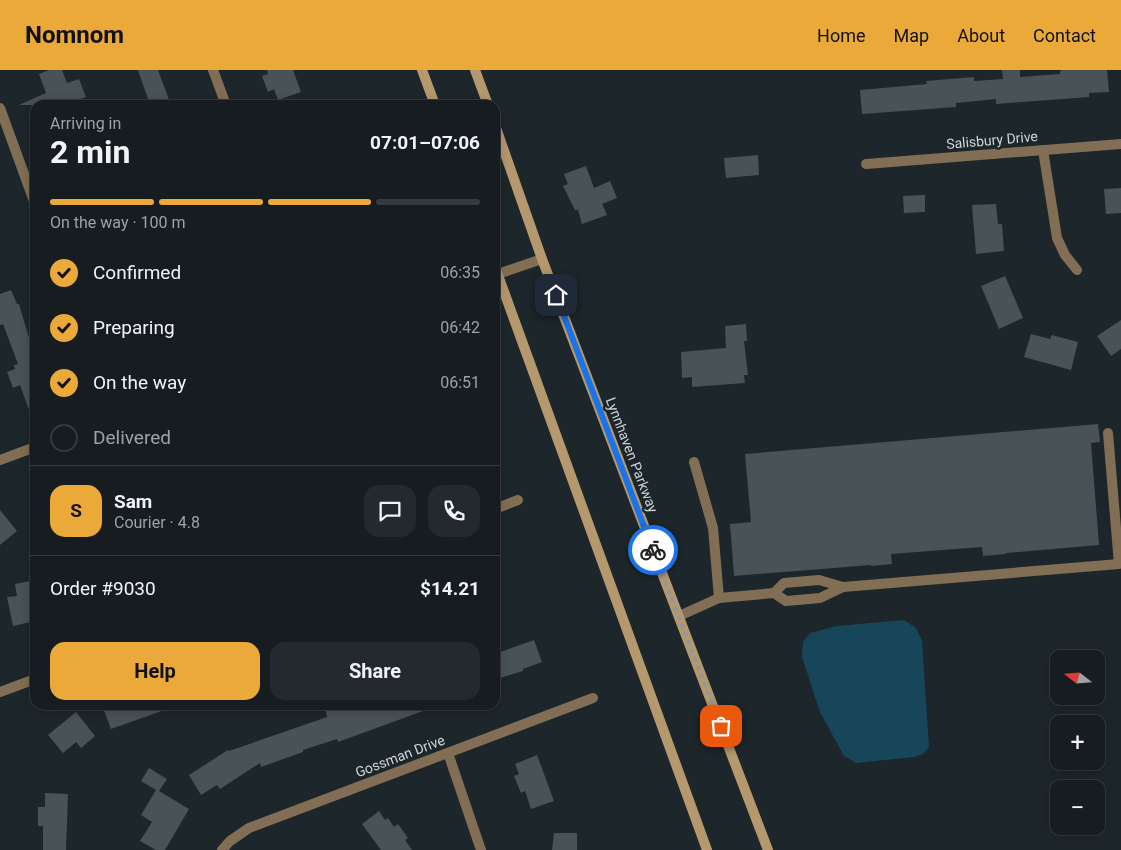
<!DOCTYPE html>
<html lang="en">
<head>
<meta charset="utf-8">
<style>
  :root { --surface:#161c20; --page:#23292d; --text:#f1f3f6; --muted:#9ea1a5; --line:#353a3e; --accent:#eba939 }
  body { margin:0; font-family:Roboto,sans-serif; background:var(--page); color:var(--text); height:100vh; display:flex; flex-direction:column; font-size:19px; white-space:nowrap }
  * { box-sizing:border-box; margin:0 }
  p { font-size:16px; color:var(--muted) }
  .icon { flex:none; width:28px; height:28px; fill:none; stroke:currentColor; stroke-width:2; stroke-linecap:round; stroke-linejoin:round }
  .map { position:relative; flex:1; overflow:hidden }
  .side { position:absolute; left:30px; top:30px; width:470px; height:610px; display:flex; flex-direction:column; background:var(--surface); border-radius:15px; box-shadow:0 2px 12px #0003,0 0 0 1px var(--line) }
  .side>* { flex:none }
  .needle { width:32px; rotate:287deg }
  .buttons { position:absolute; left:1050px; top:580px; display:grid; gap:10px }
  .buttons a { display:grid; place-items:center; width:55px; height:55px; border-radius:10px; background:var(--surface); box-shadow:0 2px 12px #0003,0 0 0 1px var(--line); font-size:25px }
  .pin { position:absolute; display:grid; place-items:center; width:42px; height:42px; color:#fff; margin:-21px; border-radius:10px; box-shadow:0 2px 8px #0006 }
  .courier { position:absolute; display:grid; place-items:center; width:50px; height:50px; margin:-25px; border:4px solid #1a73e8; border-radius:50%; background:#fff; color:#222; box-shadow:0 1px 6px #0007 }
  .headline em { font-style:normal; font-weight:700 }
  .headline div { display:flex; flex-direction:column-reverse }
  .headline { display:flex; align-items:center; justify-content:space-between; height:85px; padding:0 20px }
  h1 { font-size:32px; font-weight:700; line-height:38px }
  .bar { display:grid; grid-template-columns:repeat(4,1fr); gap:8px 5px; align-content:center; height:60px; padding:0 20px }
  .bar i { height:6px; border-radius:4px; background:var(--line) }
  .bar .selected { background:var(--accent) }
  .bar p { grid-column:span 4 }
  .line { display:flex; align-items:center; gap:12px; padding:0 20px; border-top:1px solid var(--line) }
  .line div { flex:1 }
  .round { display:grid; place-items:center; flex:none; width:52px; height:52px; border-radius:15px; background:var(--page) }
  ol { padding:0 20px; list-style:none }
  li { display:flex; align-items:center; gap:15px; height:55px }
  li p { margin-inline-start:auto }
  li .icon { padding:5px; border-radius:50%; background:var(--accent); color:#111; stroke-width:4 }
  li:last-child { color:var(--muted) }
  li i { width:28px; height:28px; border:2px solid var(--line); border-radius:50% }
  .action { display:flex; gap:10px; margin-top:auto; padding:10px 20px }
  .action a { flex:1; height:58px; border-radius:15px; background:var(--accent); color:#111; font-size:20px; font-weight:700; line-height:58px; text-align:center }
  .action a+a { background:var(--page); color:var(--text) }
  header { display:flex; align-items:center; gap:30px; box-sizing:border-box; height:70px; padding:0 25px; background:var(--accent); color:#111 }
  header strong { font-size:24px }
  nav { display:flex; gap:28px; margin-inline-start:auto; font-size:18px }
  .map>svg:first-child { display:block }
</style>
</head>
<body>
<header>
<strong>Nomnom</strong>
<nav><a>Home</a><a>Map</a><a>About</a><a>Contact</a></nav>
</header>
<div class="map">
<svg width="1121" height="780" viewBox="0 0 1121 780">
  <rect width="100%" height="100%" fill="#1d262a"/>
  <!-- water -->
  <polygon fill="#174559" points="904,550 916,558 922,571 929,677 923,684 914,687 856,693 844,686 820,642 802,587 803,572 810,563 837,556"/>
  <!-- building -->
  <g fill="#485257">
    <polygon points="49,0 62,0 67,13 79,9 86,27 74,31 75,35 19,35 46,23 39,4"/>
    <polygon points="138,0 158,0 171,35 150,35"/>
    <polygon points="267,0 293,0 301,22 278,30 274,19 268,22 262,6 268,4"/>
    <polygon points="1002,0 1020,0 1020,7 1060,4 1060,1 1063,0 1107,0 1109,22 1089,23 1089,27 996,34 996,29 956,33 956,37 862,44 860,20 927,14 926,11 974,7 974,11 1003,9"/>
    <polygon points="758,85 759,105 726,108 724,88"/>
    <polygon points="586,96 594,118 610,111 617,128 602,134 607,145 582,154 578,140 575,140 563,116 568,114 564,104"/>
    <polygon points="1121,118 1121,143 1106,144 1104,119"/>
    <polygon points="925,125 925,142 904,143 903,126"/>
    <polygon points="996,134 998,154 1002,154 1004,181 976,184 972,135"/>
    <polygon points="1005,206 1023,248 999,259 981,216"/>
    <polygon points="11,220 17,234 19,234 35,288 35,351 33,351 20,315 13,318 7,302 15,299 14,295 18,294 3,254 0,255 0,224"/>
    <polygon points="1121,250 1121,279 1111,286 1097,266"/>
    <polygon points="746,254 747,271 744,271 748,305 744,305 745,313 692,317 692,307 682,308 681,282 726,278 725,256"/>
    <polygon points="1031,264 1050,269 1052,265 1078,272 1071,300 1024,287"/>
    <polygon points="1098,354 1100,372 1091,373 1099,475 1006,483 1006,484 983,486 982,477 891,484 892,494 871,496 871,495 734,506 730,454 751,452 745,384"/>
    <polygon points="0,440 17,461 0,475"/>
    <polygon points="35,510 35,551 13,556 7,527 17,526 15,514"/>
    <polygon points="534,570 542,592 523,599 523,601 500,608 495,594 495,584"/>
    <polygon points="102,635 172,635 173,637 111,659"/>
    <polygon points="334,635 434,635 434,637 338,672 337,669 303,680 303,682 261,697 260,693 220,719 217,715 201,725 189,705 228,680 229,681 327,647 325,638"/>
    <polygon points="76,642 95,666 81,678 76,672 63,683 48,665"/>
    <polygon points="537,685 554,731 531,739 525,721 521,723 514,706 519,704 515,694"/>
    <polygon points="149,698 167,709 159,721 189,739 165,780 156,780 140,771 152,752 141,745 156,720 141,711"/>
    <polygon points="45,723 68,724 66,780 43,780 43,756 38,756 38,737 45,737"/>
    <polygon points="379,741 385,750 388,748 394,757 398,754 408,768 405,770 412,780 381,780 362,754"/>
    <polygon points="554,763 577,763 577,780 552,780"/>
  </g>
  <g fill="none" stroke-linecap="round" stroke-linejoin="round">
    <!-- service -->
    <g stroke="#816e54" stroke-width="10">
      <polyline points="694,392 713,458 719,528"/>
      <polyline points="774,523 786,531 820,528 843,517 1119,494 1108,363"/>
      <polyline points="679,546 719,528 774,523 784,513 819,510 843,517"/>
    </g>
    <!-- minor -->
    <g stroke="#816e54" stroke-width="10">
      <polyline points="213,0 226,35"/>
      <polyline points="0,38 35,134"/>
      <polyline points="1043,80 1057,168 1065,185 1077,200"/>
      <polyline points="866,94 1121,74"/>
      <polyline points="495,205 542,189"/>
      <polyline points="0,390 35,377"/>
      <polyline points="495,439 518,430"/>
      <polyline points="0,622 35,609"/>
      <polyline points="448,683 481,780"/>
      <polyline points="222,780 230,771 249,758 593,628"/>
    </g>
    <!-- secondary -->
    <g stroke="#b6986e" stroke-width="10">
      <polyline points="422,0 435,35"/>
      <polyline points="475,0 488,35"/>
      <polyline points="495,55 542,189 768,780"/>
      <polyline points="495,197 707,780"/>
    </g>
  </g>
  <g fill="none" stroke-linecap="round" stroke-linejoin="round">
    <!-- done -->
    <polyline stroke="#91989c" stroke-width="5" stroke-dasharray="0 9" points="653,480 721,656"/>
    <!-- route -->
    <polyline stroke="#1a73e8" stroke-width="6" points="556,225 653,480"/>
  </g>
  <g text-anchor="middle" stroke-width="5" stroke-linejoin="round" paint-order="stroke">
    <!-- street labels -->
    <g font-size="14" fill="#d0d6d9" stroke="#1d262a">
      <text transform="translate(992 70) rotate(-5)" y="5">Salisbury Drive</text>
      <text transform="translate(632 385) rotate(69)" y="5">Lynnhaven Parkway</text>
      <text transform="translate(400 686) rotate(-21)" y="5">Gossman Drive</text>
    </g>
  </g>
</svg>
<div class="buttons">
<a><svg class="needle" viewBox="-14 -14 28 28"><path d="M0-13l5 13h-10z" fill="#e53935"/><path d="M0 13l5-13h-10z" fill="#9ea1a5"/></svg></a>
<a>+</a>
<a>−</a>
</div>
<div class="pin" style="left:721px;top:656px;background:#ea580c"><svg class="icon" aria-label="bag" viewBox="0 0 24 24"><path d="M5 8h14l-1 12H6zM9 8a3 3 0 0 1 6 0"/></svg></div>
<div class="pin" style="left:556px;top:225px;background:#1f2937"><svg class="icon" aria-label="home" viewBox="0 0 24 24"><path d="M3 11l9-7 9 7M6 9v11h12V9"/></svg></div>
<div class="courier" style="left:653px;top:480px"><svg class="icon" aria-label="bike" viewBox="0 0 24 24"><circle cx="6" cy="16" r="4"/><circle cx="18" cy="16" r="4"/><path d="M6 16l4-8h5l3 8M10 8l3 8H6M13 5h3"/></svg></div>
<section class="side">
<div class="headline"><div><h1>2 min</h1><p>Arriving in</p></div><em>07:01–07:06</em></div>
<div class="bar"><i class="selected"></i><i class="selected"></i><i class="selected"></i><i></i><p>On the way · 100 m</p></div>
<ol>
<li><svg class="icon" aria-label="check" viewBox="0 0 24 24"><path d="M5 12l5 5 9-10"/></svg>Confirmed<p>06:35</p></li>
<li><svg class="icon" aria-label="check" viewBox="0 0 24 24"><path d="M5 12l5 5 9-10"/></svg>Preparing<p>06:42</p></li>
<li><svg class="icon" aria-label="check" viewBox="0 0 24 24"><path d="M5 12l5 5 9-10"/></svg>On the way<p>06:51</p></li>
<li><i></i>Delivered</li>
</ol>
<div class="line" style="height:90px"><b class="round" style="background:var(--accent);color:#111">S</b><div><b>Sam</b><p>Courier · 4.8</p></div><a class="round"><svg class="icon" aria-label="chat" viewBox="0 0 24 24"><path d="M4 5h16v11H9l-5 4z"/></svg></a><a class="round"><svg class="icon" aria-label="phone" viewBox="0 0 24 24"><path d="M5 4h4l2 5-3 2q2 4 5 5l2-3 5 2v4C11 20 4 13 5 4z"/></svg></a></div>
<div class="line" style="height:65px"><div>Order #9030</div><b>$14.21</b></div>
<div class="action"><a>Help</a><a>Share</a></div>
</section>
</div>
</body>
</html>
